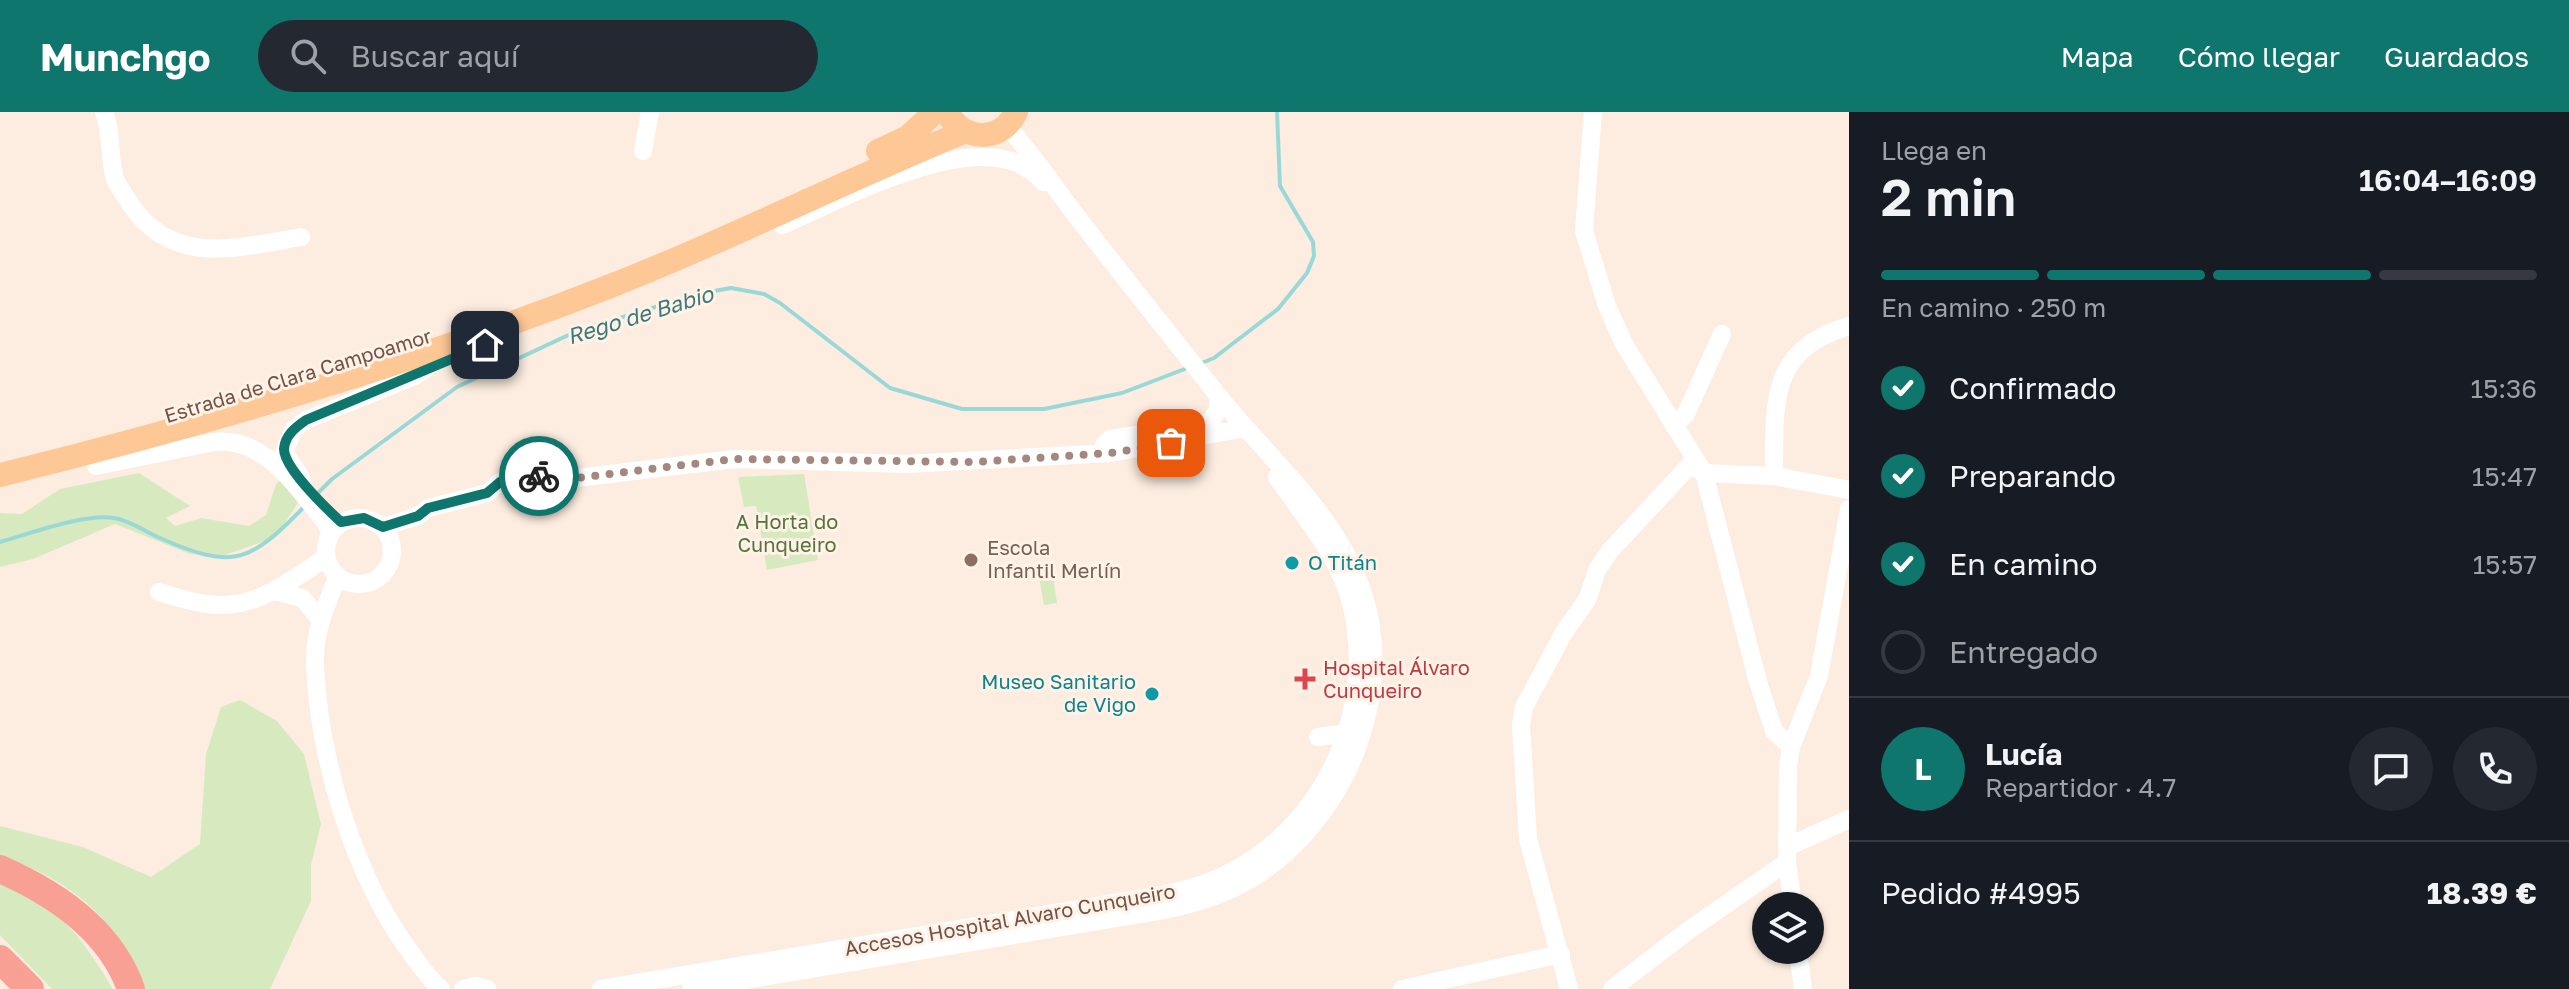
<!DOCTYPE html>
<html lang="es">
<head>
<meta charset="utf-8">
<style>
  :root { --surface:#171b24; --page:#242831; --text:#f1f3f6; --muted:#9ea1a6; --line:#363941; --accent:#0f766e }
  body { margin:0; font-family:"Golos Text",sans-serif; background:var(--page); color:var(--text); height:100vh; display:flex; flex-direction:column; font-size:30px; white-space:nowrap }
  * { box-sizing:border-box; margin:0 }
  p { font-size:26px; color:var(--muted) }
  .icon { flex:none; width:44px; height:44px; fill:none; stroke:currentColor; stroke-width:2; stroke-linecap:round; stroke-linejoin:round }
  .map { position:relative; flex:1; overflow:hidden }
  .sheet { display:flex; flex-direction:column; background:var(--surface); width:720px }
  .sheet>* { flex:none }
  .buttons { position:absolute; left:1752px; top:780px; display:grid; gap:16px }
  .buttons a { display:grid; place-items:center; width:72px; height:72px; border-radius:50%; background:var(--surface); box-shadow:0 2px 6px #0004; font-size:40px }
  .pin { position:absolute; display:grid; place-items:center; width:68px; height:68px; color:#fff; margin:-34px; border-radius:16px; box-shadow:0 4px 12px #0006 }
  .courier { position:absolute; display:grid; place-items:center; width:80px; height:80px; margin:-40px; border:6px solid #0f766e; border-radius:50%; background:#fff; color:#222; box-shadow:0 2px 10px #0007 }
  .head em { font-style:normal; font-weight:600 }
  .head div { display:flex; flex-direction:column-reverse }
  .head { display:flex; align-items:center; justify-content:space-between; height:136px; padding:0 32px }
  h1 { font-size:52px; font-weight:600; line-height:60px }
  .bar { display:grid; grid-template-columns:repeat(4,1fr); gap:12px 8px; align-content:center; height:96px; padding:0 32px }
  .bar i { height:10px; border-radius:6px; background:var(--line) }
  .bar .selected { background:var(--accent) }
  .bar p { grid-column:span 4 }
  .line { display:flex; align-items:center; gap:20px; padding:0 32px; border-top:2px solid var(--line) }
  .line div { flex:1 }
  .round { display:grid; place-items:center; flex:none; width:84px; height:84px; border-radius:42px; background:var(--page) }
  ol { padding:0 32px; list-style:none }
  li { display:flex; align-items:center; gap:24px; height:88px }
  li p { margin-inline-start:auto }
  li .icon { padding:8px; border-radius:50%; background:var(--accent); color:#fff; stroke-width:4 }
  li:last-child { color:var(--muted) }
  li i { width:44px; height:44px; border:4px solid var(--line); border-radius:50% }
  header { display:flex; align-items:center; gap:48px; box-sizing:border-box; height:112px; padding:0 40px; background:var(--accent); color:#fff }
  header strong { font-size:38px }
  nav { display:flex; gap:44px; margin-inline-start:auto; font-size:28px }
  .search { width:560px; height:72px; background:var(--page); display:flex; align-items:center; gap:20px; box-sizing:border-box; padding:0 28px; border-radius:44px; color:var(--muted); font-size:30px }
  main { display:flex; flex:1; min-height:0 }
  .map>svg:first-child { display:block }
</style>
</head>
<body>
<header>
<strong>Munchgo</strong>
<div class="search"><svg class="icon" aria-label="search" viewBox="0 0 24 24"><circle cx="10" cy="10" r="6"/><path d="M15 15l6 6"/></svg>Buscar aquí</div>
<nav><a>Mapa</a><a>Cómo llegar</a><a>Guardados</a></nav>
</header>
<main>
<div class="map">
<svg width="1849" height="877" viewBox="0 0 1849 877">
  <rect width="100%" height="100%" fill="#fdede0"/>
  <!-- green -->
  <g fill="#d7eabf">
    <polygon points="139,361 190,394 166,406 175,414 201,406 249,414 266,403 276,372 284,366 301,386 276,425 225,443 190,442 115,412 33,447 0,455 0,401 22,402 60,377"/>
    <polygon points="804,362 818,448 767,458 756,394 744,395 738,365"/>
    <polygon points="1053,463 1057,491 1044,493 1039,465"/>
    <path d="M 240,588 L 277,609 L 304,642 L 321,712 L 311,753 L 311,789 L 270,877 L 145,877 C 114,803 74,771 0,743 L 0,714 L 83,735 L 151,765 L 200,732 L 206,642 L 221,595 Z"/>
    <path d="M 0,769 C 62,798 78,820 113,877 L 52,877 L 0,823 Z"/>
  </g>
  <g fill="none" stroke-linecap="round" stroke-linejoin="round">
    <!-- stream -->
    <g stroke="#9ad8d8" stroke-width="4">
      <polyline points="1199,252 1214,246 1278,197 1307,161 1314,144 1313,130 1280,74 1277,0"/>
      <polyline points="313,386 332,367 457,275 575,220 697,182 731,176 764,182 780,191 890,276 962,297 1044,297 1122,281 1190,255"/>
      <path d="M 0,430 C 28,422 86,401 114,406 C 129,408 146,420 160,426 C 234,459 250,450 304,395"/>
    </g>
    <!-- minor -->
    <g stroke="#fff" stroke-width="18">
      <path d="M 104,0 C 113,22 108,44 115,67 C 119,76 126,85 131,93 C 173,155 238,136 301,125"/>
      <polyline points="1593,0 1584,119 1607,194 1624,232 1704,361 1758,570 1774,619 1791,635"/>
      <polyline points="643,39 650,0"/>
      <path d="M 782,113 C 844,87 990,4 1043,70"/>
      <polyline points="1674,314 1686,302 1722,222"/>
      <polyline points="1104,333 1110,327 1210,310 1218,298 1219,284"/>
      <path d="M 96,354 L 214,330 C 265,324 297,376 326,411 L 330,421"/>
      <path d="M 1774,364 C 1775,293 1767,238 1849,214"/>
      <polyline points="302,367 284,340 294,317 306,308 415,264 432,252"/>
      <circle cx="359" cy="439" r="33"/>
      <polyline points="383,415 418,404 428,396 487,381 500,370 538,363 551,369 734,347 907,352 1111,341 1245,316"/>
      <path d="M 338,464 C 326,493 314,520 315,552 C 319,649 355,767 413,844 C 422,856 430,868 441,877"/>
      <polyline points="275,479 302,486 321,508"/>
      <path d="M 159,480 C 213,497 241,501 290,469 C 303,461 315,454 326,444"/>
      <polyline points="1318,625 1347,621"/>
      <polyline points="1787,735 1849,707"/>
      <polyline points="1793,794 1787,750 1788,654 1791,635 1819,564 1849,397"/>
      <polyline points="1798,838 1803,877"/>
      <polyline points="463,877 476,874 487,877"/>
      <path d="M 601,877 L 1162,783 C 1186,777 1209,772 1231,760 C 1327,710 1377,596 1351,491 C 1339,443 1304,405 1277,365"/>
      <path d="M 691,877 L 1164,798 C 1196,791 1226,783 1254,765 C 1350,705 1403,570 1356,463 C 1327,394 1266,343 1220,286 C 1175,229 1129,172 1085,115 C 1058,81 1036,46 1007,14"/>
      <polyline points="1402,877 1561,842"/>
      <polyline points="1569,877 1528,727 1521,614 1524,595 1563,522 1588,486 1597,458 1609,440 1690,353 1704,361 1774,364 1849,378"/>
      <polyline points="1612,877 1689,818 1787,750"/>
    </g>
    <!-- major -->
    <g stroke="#fdc796" stroke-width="24">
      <path d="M 947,0 C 962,29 1001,32 1016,0"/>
      <polyline points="878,39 908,25 935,0"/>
      <path d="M 0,363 C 207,312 410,253 608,175 C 729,128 844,69 964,20"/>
    </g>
    <!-- highway -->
    <g stroke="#f9a095" stroke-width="28">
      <path d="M 0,757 C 55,781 110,817 131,877"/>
      <polyline points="0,847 30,877"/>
    </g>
  </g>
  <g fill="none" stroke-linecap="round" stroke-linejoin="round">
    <!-- done -->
    <polyline stroke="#a4877d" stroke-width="8" stroke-dasharray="0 14.4" points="539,364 551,369 734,347 974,350 1111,341 1171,331"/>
    <!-- route -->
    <path stroke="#0f766e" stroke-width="10" d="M 485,233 L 306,308 C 296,315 285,323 284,337 C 284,356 327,397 341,410 L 364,406 L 383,415 L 418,404 L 428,396 L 487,381 L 500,370 L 539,364"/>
  </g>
  <!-- markers -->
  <circle fill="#8d6e63" stroke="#fff2e6" stroke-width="3" cx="971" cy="448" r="8"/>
  <g fill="#0f9aa8" stroke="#fff2e6" stroke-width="3">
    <circle cx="1292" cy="451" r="8"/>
    <circle cx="1152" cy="582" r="8"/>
  </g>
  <path fill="#e0444e" stroke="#fff2e6" stroke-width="3" d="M1301 555h8v8h8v8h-8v8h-8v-8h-8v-8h8z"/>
  <g text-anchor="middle" stroke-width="6" stroke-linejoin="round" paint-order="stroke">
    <!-- street labels -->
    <g font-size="20" fill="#745047" stroke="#fff2e6">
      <text transform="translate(298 264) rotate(-17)" y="7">Estrada de Clara Campoamor</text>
      <text transform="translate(1010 808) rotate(-10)" y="7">Accesos Hospital Alvaro Cunqueiro</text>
    </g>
    <!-- park labels -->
    <g font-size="20" fill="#55743c" stroke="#fff2e6">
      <text x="787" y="417">A Horta do<tspan x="787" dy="23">Cunqueiro</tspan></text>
    </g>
    <!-- education labels -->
    <g font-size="20" fill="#785e54" stroke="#fff2e6" text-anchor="start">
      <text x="987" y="443">Escola<tspan x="987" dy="23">Infantil Merlín</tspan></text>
    </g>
    <!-- culture labels -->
    <g font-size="20" fill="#0d838f" stroke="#fff2e6" text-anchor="start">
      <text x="1308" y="458">O Titán</text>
      <text x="1136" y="577" text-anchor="end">Museo Sanitario<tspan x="1136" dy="23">de Vigo</tspan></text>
    </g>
    <!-- health labels -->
    <g font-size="20" fill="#be3a42" stroke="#fff2e6" text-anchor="start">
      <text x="1323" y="563">Hospital Álvaro<tspan x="1323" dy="23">Cunqueiro</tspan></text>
    </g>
    <!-- water labels -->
    <g font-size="22" font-style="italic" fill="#3b797a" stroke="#fff2e6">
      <text transform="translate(640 203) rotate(-17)" y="8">Rego de Babio</text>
    </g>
  </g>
</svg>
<div class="buttons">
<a><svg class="icon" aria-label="layers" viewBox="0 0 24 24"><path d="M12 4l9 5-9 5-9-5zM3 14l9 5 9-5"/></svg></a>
</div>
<div class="pin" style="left:1171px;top:331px;background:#ea580c"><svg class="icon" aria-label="bag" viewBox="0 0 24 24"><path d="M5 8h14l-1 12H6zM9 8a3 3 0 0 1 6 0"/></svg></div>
<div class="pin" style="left:485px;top:233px;background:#1f2937"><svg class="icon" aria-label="home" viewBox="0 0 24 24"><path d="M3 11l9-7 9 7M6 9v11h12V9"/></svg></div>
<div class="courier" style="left:539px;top:364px"><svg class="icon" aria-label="bike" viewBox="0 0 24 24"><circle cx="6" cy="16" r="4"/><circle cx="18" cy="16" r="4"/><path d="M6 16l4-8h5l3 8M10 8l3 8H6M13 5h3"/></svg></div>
</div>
<section class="sheet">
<div class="head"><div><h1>2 min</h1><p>Llega en</p></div><em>16:04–16:09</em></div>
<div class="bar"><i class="selected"></i><i class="selected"></i><i class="selected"></i><i></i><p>En camino · 250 m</p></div>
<ol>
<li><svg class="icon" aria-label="check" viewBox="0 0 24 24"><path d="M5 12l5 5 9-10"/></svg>Confirmado<p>15:36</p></li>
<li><svg class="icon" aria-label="check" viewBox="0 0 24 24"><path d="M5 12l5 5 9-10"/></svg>Preparando<p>15:47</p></li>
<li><svg class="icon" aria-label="check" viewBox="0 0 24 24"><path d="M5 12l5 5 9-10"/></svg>En camino<p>15:57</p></li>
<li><i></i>Entregado</li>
</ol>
<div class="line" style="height:144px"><b class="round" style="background:var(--accent);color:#fff">L</b><div><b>Lucía</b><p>Repartidor · 4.7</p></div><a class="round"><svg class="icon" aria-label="chat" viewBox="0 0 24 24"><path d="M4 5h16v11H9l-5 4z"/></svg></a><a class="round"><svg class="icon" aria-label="phone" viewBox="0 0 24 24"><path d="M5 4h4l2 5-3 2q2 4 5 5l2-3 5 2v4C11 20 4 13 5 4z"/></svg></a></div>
<div class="line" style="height:104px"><div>Pedido #4995</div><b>18.39 €</b></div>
</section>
</main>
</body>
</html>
